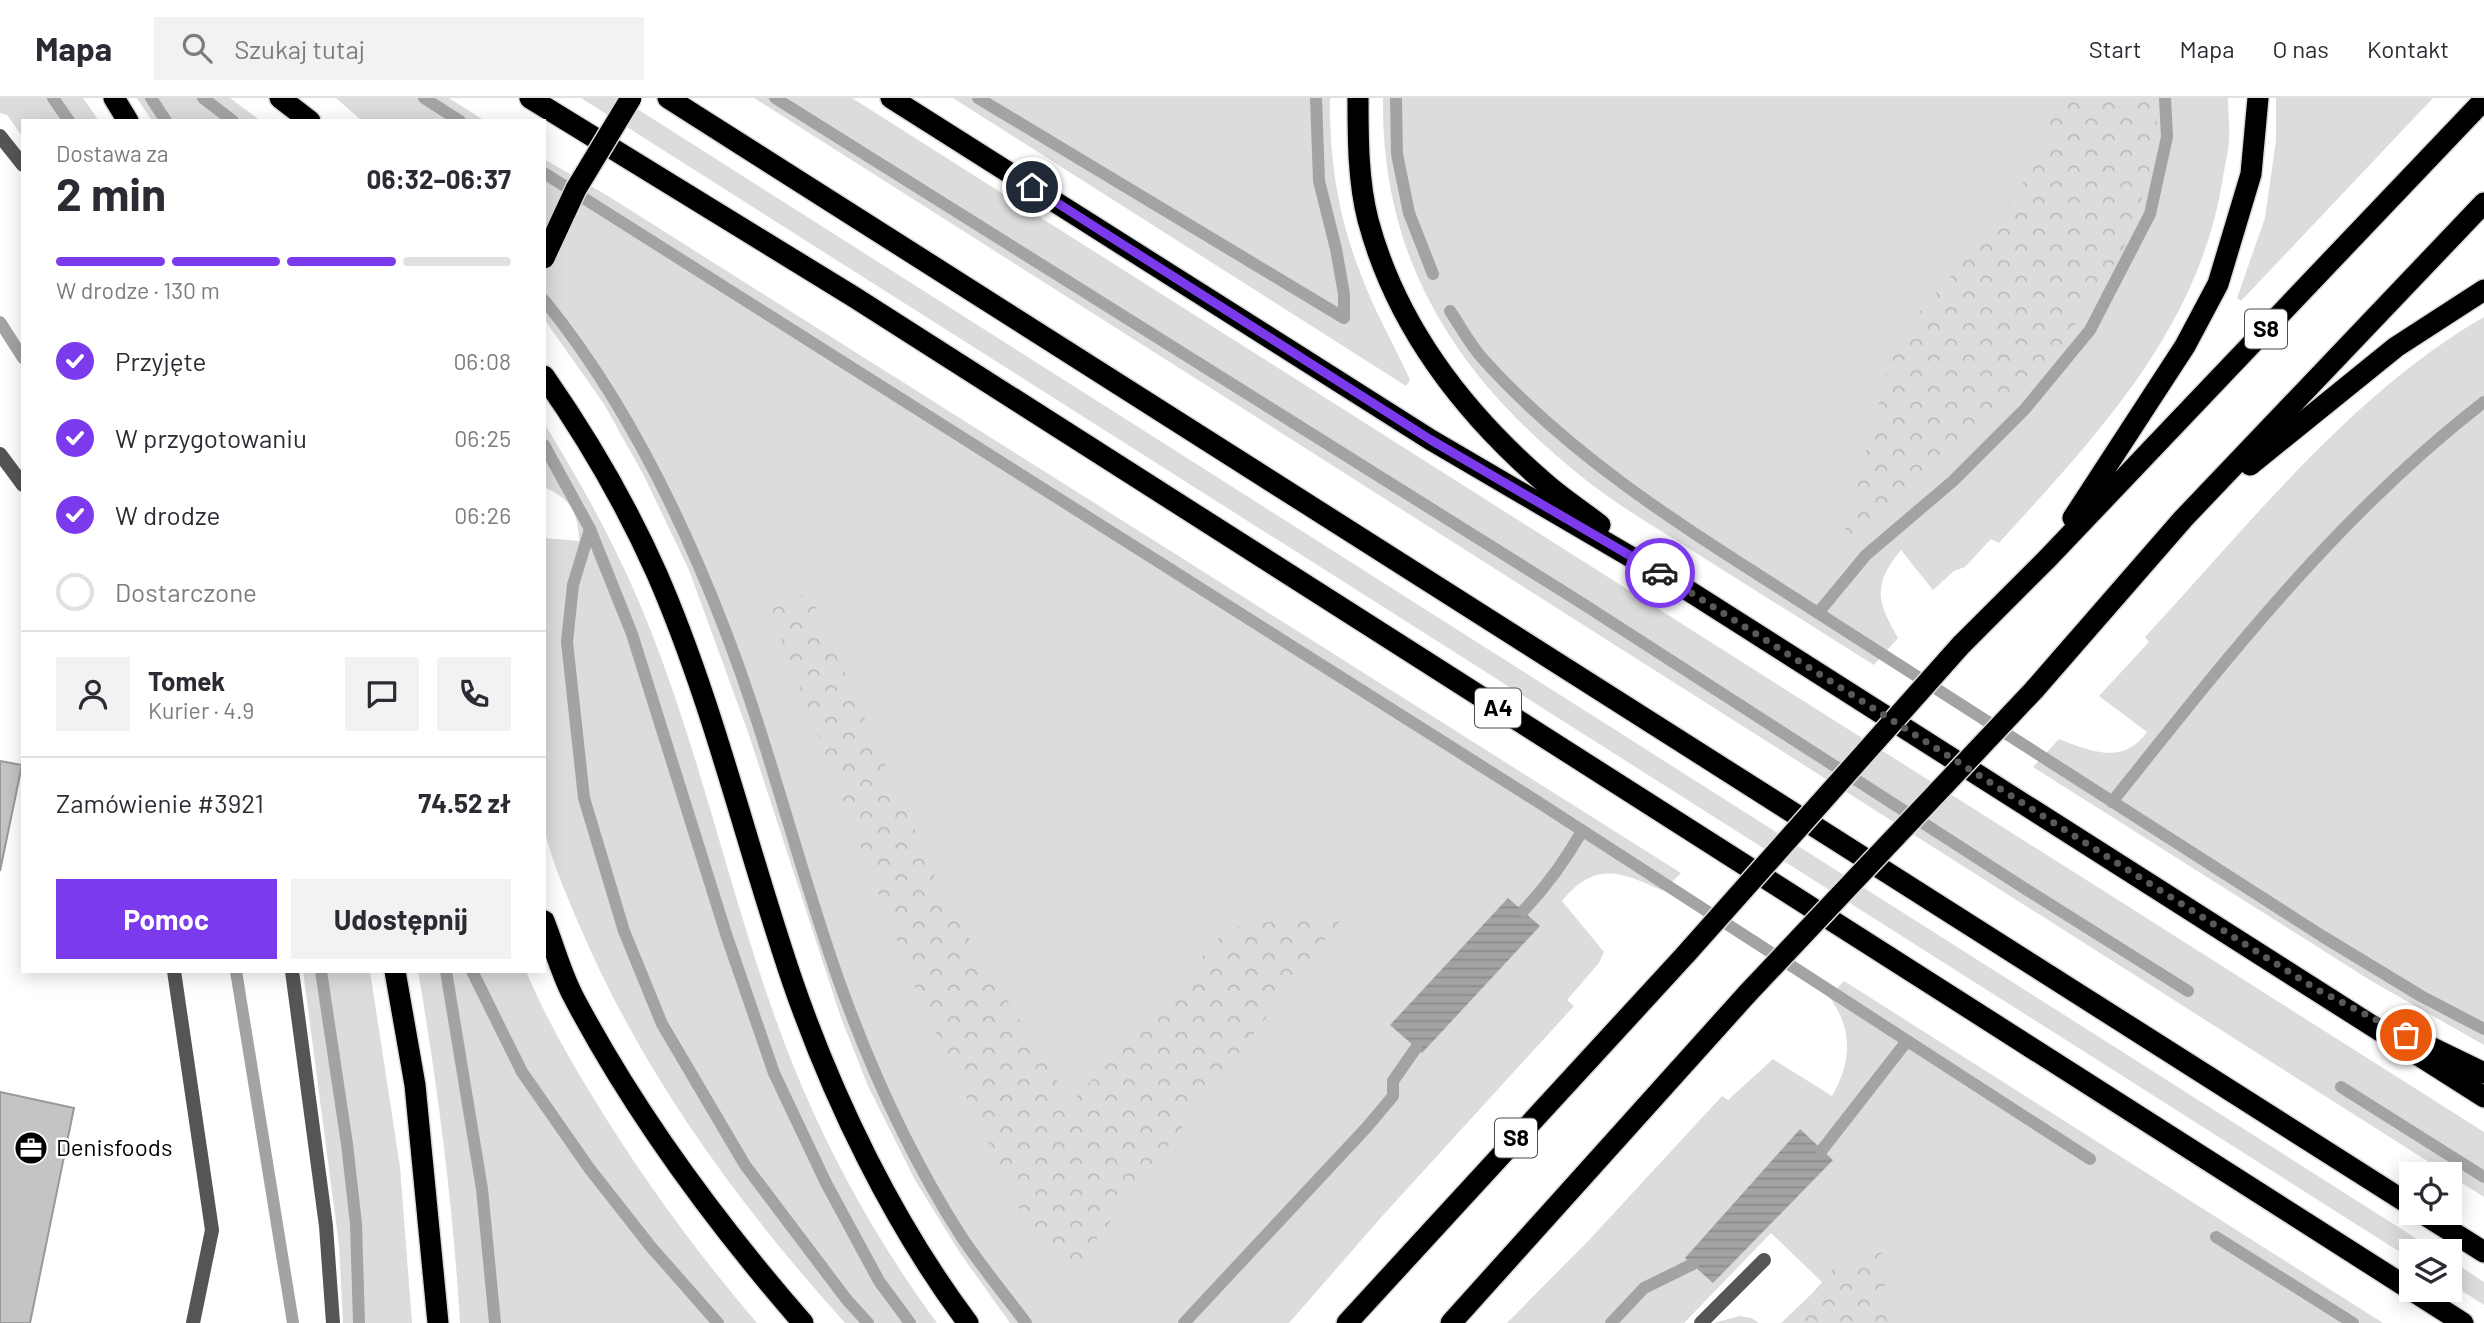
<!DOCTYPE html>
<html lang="pl">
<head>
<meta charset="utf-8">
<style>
  :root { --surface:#fff; --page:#f2f2f3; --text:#2b2b33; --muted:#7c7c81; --line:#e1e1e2; --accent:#7c3aed }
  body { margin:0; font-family:Barlow,sans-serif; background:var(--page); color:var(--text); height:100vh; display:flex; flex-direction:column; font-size:26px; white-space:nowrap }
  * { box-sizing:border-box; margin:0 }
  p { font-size:23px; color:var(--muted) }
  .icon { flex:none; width:38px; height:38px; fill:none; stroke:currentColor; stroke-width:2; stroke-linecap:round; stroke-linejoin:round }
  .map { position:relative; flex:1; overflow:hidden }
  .side { position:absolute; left:21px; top:21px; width:525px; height:854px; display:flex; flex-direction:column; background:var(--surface); border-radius:0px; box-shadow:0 4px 18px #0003 }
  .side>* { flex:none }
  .tools { position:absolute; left:2399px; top:1064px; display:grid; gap:14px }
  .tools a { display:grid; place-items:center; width:63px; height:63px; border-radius:0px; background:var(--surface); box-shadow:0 4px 18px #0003; font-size:35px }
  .pin { position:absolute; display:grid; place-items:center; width:60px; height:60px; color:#fff; margin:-30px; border:4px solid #fff; border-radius:50%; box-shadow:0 2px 7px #0007 }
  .courier { position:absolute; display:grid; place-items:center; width:70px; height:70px; margin:-35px; border:5px solid #7c3aed; border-radius:50%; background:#fff; color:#222; box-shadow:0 2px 9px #0007 }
  .headline em { font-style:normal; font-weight:700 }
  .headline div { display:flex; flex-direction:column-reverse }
  .headline { display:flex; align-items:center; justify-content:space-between; height:119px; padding:0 35px }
  h1 { font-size:46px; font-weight:700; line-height:52px }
  .bar { display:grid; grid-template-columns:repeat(4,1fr); gap:10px 7px; align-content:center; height:84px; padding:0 35px }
  .bar i { height:9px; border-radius:5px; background:var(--line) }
  .bar .selected { background:var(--accent) }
  .bar p { grid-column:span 4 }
  .line { display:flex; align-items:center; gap:18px; padding:0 35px; border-top:2px solid var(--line) }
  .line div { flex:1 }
  .round { display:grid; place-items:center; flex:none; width:74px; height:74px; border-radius:0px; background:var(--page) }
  ol { padding:0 35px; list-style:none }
  li { display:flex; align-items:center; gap:21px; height:77px }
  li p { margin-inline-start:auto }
  li .icon { padding:7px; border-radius:50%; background:var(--accent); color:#fff; stroke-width:4 }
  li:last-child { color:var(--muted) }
  li i { width:38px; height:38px; border:4px solid var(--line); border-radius:50% }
  .action { display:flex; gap:14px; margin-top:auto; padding:14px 35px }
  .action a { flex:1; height:80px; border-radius:0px; background:var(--accent); color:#fff; font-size:28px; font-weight:700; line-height:80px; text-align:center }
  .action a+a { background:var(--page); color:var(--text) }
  header { display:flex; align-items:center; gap:42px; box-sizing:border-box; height:98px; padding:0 35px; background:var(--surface); border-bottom:2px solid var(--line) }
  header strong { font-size:33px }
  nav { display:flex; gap:38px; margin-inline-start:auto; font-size:24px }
  .search { width:490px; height:63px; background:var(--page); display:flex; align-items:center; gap:18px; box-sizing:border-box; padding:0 24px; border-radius:0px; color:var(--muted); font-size:26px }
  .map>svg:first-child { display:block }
</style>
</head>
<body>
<header>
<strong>Mapa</strong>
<div class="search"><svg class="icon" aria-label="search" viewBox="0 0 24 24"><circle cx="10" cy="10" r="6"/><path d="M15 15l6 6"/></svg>Szukaj tutaj</div>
<nav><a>Start</a><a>Mapa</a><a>O nas</a><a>Kontakt</a></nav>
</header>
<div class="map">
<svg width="2484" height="1225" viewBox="0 0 2484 1225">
  <defs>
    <pattern id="forest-crowns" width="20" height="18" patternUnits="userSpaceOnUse" patternTransform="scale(1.75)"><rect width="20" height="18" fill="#dcdcdc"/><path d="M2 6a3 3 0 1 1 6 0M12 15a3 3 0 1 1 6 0" fill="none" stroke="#bbb"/></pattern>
    <pattern id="water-rules" width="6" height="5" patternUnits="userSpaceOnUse" patternTransform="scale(1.75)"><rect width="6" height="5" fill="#a3a3a3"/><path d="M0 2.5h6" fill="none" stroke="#8b8b8b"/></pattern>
  </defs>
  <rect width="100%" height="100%" fill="#fff"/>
  <!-- grass -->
  <g fill="#dcdcdc">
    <polygon points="0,0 83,0 99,23 23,23 23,39 7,17 0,15"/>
    <polygon points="137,0 230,0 261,23 152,23"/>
    <polygon points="336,0 449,0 485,23 362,23"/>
    <polygon points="581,0 620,0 2436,1153 2412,1153 2411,1161"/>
    <polygon points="754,0 852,0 2484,1034 2484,1099"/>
    <path d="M 953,0 L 1330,0 C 1329,60 1338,118 1360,174 C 1373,211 1394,246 1410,282 L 1406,288 Z"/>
    <path d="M 1383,0 L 2228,0 C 2228,14 2230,29 2229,43 C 2228,55 2225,67 2223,79 C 2200,230 2097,337 1999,445 L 1991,441 L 1965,469 L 1954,473 L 1933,492 L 1901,452 C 1872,487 1877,504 1898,540 L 1874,567 C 1818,532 1763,497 1707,462 C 1667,436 1624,412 1587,383 C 1460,283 1381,166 1383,0 Z"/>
    <polygon points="2276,0 2433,0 2241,203 2237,200 2265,120 2276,42"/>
    <path d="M 544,61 L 608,98 L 1681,775 L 1663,793 C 1622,774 1595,762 1562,803 L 1604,854 L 1599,865 L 1567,902 L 1574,908 L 1385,1115 L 1289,1225 L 1010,1225 L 960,1155 L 915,1082 L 868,988 L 841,920 L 748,634 L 689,472 L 644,378 L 604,306 L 544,221 Z"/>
    <path d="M 2484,219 L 2484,947 L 2373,884 L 2033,669 L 2059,641 C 2090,653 2123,668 2147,634 L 2099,598 L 2149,544 L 2145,539 C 2248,428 2352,295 2484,219 Z"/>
    <path d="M 544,325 C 578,380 610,437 636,497 C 701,647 731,810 791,962 C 828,1055 878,1145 937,1225 L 845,1225 C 739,1107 644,978 581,831 C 569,803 548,756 544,726 C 540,697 544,665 544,636 C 544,571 544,506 544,440 L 579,443 C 578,414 571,401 544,389 Z"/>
    <polygon points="303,873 370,873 400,1069 412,1225 343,1225 339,1147"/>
    <path d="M 418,873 L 526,873 C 544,916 567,957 591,996 C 640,1077 696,1154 757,1225 L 460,1225 C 453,1107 438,990 418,873 Z"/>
    <path d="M 1844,883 L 2383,1225 L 1781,1225 L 1823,1185 L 1771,1135 L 1684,1225 L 1507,1225 L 1589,1142 L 1722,998 L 1728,1002 L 1773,961 L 1832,998 C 1852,964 1853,930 1829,899 Z"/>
    <polygon points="2450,1162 2484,1184 2484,1207 2450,1185"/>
    <polygon points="1740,1218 1751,1220 1759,1225 1713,1225"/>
  </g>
  <!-- forest -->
  <g fill="url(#forest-crowns)">
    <polygon points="2053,0 2158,0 2155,65 2123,152 2043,276 1836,466 1896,241 1981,144 2042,57"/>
    <polygon points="809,494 946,803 1071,1005 1227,831 1349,811 1071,1175 1035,1143 919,900 770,512"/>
    <polygon points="1882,1154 1887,1225 1787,1225 1835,1169"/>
  </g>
  <!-- water -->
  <g fill="url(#water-rules)">
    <polygon points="1508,800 1540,828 1422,955 1390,927"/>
    <polygon points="1800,1031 1833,1062 1713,1185 1685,1160"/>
  </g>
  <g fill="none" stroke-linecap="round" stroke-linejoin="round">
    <!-- stream -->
    <g stroke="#a3a3a3" stroke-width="12">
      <polyline points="53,0 69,23"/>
      <polyline points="151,0 166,23"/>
      <polyline points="203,0 233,23"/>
      <polyline points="424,0 460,23"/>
      <polyline points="775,0 1580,504 2024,790 2188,893"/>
      <polyline points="978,0 1344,220 1344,196 1336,151 1319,83 1316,0"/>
      <polyline points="1396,0 1397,56 1409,115 1433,176"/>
      <polyline points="2165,0 2167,39 2150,116 2090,232 2025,311 1953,383 1866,457 1818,515 2322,838 2421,898 2484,931"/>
      <polyline points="544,75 1535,702 2090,1061"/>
      <path d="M 544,202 C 623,299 680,415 725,532 C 770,648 798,769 840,886 C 871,972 911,1060 961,1138 C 981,1168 1005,1197 1026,1225"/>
      <path d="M 1450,213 C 1461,229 1470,247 1483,261 C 1578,367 1700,439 1818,515"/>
      <polyline points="0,224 23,260"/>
      <polyline points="544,347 590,431 632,536 727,839 774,975 826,1085 879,1183 910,1225"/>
      <polyline points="590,431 573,487 567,544 584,700 624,833 662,926 745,1067 847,1202 868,1225"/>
      <path d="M 2112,704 C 2227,560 2337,418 2484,304"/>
      <path d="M 1523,813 C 1547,788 1565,763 1582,733"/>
      <polyline points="236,873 293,1225"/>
      <polyline points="321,873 347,1046 356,1126 359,1225"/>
      <polyline points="446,873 482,1091 495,1225"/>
      <polyline points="472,873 522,974 589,1070 651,1149 718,1225"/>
      <polyline points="2341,989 2484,1079"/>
      <polyline points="1822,1052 1907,943"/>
      <polyline points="2216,1139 2353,1225"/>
      <polyline points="1184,1225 1367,1029 1393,998 1393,983 1416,950"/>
      <polyline points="1611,1225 1644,1190 1693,1166"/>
    </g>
  </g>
  <!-- building -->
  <g fill="#c4c4c4" stroke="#999" stroke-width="2">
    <polygon points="0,663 22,667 0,773"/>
    <polygon points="0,994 74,1010 30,1225 0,1225"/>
  </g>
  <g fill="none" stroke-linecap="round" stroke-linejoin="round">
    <defs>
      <g id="motorway">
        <polyline points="114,0 128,23"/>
        <polyline points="280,0 310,23"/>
        <polyline points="530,0 854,199 2463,1225"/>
        <polyline points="668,0 2412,1108"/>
        <polyline points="891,0 1431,342 1689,493 2484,999"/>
        <path d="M 1358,0 C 1358,40 1358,83 1368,122 C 1396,227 1464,315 1545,385 C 1562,400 1582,413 1600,427"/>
        <path d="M 544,278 C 588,341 626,406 657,476 C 714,607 746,747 792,882 C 833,1001 893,1125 968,1225"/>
        <polyline points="2250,367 2396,249 2484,192"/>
        <polyline points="2073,420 2185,248 2218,186 2251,76 2258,0"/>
        <polyline points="1961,547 2048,460 2484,2"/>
        <polyline points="2034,592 2183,421 2484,105"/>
        <path d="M 544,823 C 554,848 561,875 573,898 C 635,1016 716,1125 803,1225"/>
        <polyline points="395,873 415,987 438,1225"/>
        <polyline points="2418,943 2484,975"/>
        <polyline points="2422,1115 2484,1154"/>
        <polyline points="1347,1225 1686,856"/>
        <polyline points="1451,1225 1747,896"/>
      </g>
    </defs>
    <!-- motorway casing -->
    <use href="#motorway" stroke="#dbdbdb" stroke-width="24"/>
    <!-- service -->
    <g stroke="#555" stroke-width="14">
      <polyline points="0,38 23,67"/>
      <polyline points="0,356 23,387"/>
      <polyline points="174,873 212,1132 193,1225"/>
      <polyline points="292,873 326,1128 333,1225"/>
      <polyline points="1701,1225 1764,1162"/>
    </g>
    <!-- motorway -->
    <use href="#motorway" stroke="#000" stroke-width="21"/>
    <defs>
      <g id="motorway-bridge">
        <polyline points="544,160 576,91 631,0"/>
        <polyline points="1686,856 1961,547"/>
        <polyline points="1747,896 2034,592"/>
      </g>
    </defs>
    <!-- motorway-bridge casing -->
    <use href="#motorway-bridge" stroke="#dbdbdb" stroke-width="24" stroke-linecap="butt"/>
    <!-- motorway-bridge -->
    <use href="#motorway-bridge" stroke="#000" stroke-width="21"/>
  </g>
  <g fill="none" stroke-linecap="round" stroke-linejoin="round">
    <!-- done -->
    <polyline stroke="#595959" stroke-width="7" stroke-dasharray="0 12.6" points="1660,475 2316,891 2406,937"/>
    <!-- route -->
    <polyline stroke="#7c3aed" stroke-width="9" points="1032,89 1431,342 1660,475"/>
  </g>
  <!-- icons -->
  <defs>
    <symbol id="office-disc" viewBox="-11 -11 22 22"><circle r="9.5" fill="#000" stroke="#fff"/><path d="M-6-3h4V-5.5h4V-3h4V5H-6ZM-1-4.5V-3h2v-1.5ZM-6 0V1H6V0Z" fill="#fff"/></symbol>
  </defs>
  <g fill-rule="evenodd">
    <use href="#office-disc" x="12" y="1031" width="38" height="38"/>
  </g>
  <g text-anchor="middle" stroke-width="5" stroke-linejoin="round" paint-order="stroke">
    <!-- shield labels -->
    <g fill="#fff" stroke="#4c4c4c" stroke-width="2">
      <rect x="2245" y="211.5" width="42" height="39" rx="5"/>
      <rect x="1475" y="590.5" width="46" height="39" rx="5"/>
      <rect x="1495" y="1020.5" width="42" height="39" rx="5"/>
    </g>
    <g font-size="23" font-weight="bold" fill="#000">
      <text x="2266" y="239">S8</text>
      <text x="1498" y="618">A4</text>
      <text x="1516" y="1048">S8</text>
    </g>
    <!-- poi labels -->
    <g font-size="24" fill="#000" stroke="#fff" text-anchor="start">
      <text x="56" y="1058">Denisfoods</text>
    </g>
  </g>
</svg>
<div class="tools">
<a><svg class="icon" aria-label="locate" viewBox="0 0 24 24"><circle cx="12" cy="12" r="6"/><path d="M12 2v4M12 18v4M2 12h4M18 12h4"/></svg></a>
<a><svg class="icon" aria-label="layers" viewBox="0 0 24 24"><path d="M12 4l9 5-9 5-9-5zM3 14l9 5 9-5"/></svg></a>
</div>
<div class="pin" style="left:2406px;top:937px;background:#ea580c"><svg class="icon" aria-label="bag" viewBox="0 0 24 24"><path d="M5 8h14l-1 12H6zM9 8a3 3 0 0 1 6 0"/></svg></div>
<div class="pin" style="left:1032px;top:89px;background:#1f2937"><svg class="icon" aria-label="home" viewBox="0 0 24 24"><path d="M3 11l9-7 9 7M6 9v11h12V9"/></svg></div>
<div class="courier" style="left:1660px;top:475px"><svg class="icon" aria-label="car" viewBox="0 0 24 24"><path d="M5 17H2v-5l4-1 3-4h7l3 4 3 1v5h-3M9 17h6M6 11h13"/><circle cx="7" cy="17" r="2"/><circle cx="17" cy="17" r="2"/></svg></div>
<section class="side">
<div class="headline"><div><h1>2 min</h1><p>Dostawa za</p></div><em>06:32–06:37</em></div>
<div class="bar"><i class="selected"></i><i class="selected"></i><i class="selected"></i><i></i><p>W drodze · 130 m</p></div>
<ol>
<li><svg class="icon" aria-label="check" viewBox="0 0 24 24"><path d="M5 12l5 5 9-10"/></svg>Przyjęte<p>06:08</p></li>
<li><svg class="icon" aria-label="check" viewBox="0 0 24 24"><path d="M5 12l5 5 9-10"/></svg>W przygotowaniu<p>06:25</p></li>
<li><svg class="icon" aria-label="check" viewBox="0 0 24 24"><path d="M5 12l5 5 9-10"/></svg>W drodze<p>06:26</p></li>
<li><i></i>Dostarczone</li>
</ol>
<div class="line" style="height:126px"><a class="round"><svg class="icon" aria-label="person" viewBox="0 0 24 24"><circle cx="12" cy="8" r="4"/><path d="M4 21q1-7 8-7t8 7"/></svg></a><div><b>Tomek</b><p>Kurier · 4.9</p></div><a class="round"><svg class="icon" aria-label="chat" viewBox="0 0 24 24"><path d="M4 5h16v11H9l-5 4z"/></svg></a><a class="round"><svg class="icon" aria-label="phone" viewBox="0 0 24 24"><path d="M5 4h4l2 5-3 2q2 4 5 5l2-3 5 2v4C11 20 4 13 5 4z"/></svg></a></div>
<div class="line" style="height:91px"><div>Zamówienie #3921</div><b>74.52 zł</b></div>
<div class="action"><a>Pomoc</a><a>Udostępnij</a></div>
</section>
</div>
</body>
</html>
